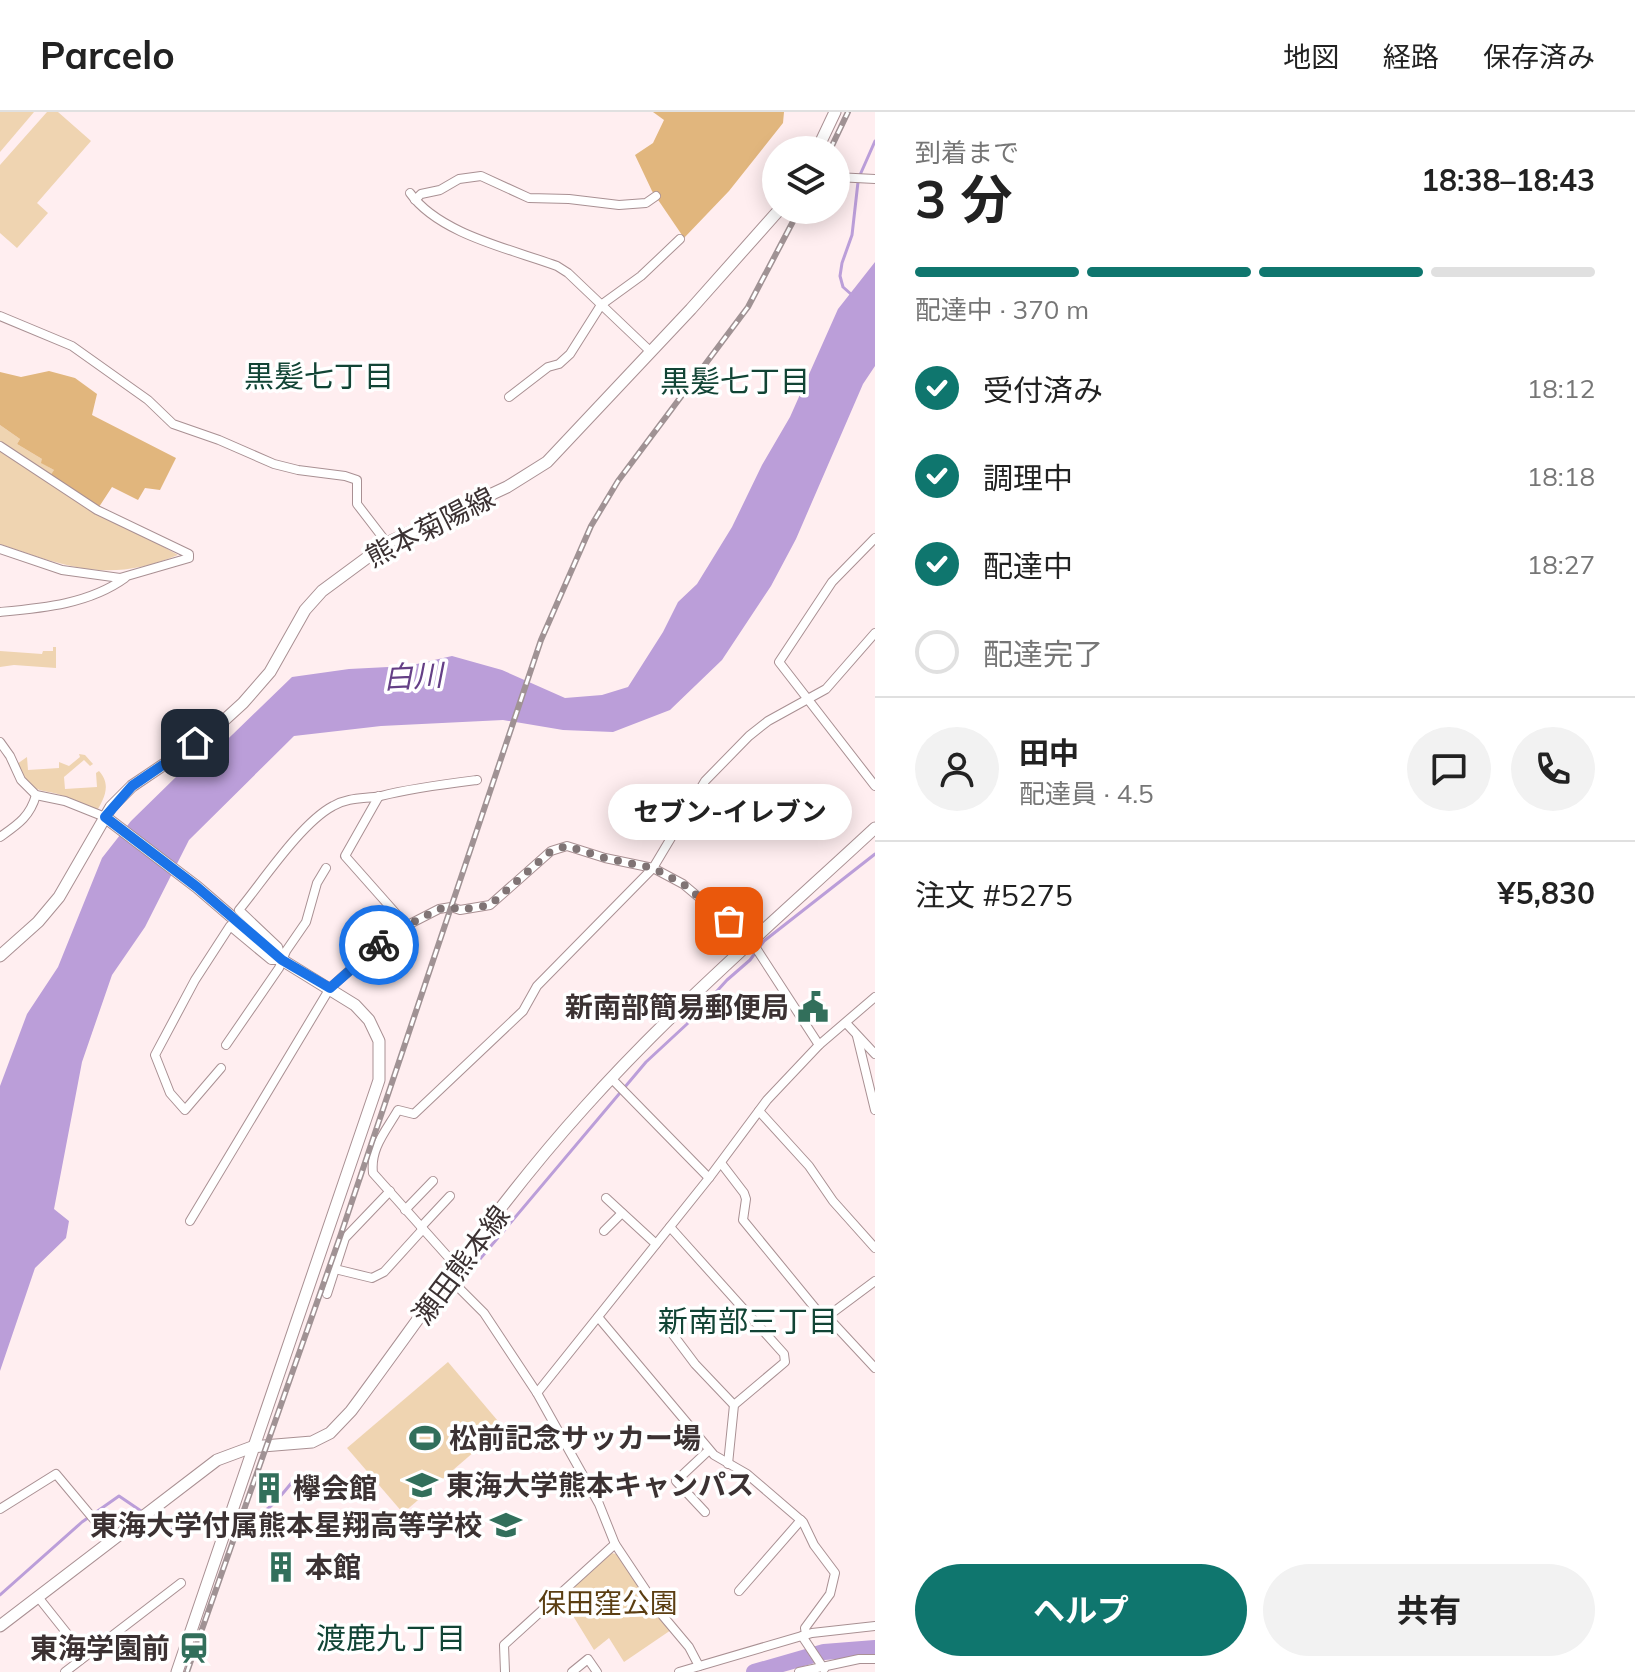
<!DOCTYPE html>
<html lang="ja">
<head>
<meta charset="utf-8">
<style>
  :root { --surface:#fff; --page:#f2f2f2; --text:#222; --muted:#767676; --line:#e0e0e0; --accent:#0f766e }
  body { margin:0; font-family:Mulish,"Noto Sans JP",sans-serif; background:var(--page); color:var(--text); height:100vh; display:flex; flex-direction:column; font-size:30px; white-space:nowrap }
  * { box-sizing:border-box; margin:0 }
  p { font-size:26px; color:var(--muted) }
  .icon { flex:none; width:44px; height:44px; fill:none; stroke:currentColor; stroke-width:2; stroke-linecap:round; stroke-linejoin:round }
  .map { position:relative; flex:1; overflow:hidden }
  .drawer { display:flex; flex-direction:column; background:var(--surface); width:760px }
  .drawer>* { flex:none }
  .fabs { position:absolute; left:762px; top:24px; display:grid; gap:16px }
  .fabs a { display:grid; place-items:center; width:88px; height:88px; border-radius:50%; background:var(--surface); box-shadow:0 4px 20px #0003; font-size:40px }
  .pin { position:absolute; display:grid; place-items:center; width:68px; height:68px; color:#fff; margin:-34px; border-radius:16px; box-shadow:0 4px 12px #0006 }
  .courier { position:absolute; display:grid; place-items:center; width:80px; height:80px; margin:-40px; border:6px solid #1a73e8; border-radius:50%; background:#fff; color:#222; box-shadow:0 2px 10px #0007 }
  .bubble { position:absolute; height:56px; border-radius:28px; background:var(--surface); box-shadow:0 4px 20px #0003; font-size:26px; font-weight:700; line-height:56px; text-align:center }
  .head em { font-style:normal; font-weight:700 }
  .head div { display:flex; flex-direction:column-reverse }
  .head { display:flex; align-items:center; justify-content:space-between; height:136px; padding:0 40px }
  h1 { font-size:52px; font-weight:700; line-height:60px }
  .bar { display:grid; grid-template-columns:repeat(4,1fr); gap:12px 8px; align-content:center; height:96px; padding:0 40px }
  .bar i { height:10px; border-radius:6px; background:var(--line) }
  .bar .selected { background:var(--accent) }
  .bar p { grid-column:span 4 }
  .line { display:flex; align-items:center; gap:20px; padding:0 40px; border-top:2px solid var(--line) }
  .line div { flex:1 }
  .round { display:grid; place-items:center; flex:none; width:84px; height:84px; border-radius:42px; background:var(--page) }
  ol { padding:0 40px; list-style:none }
  li { display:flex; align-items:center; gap:24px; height:88px }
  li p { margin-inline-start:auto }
  li .icon { padding:8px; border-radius:50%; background:var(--accent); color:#fff; stroke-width:4 }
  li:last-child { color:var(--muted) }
  li i { width:44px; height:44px; border:4px solid var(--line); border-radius:50% }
  .action { display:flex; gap:16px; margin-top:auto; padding:16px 40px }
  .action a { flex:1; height:92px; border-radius:48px; background:var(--accent); color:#fff; font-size:32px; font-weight:700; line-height:92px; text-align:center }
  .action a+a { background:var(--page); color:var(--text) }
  header { display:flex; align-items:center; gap:48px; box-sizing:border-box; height:112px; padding:0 40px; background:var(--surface); border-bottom:2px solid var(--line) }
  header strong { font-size:38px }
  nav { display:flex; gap:44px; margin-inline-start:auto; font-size:28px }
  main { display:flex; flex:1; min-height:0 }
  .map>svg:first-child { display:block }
</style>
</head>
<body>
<header>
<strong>Parcelo</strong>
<nav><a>地図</a><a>経路</a><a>保存済み</a></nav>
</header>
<main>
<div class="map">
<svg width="875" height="1560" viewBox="0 0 875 1560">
  <rect width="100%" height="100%" fill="#ffeef0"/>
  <!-- green -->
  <g fill="#efd4b1">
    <polygon points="0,0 34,0 0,40"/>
    <polygon points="47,0 58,0 91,29 37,91 48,101 17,136 0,121 0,53"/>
    <path d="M 0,313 L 20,327 L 17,332 L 42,347 L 42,351 L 54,358 L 53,362 L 122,412 L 178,443 C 108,472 68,455 0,432 Z"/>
    <polygon points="53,535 56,535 56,556 14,553 0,555 0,539 42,542 43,539 53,539"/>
    <path d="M 79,642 L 85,643 L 93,652 L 90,654 L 84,648 L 64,665 L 65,677 L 97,675 L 96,661 L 99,659 C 112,673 104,687 95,702 C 87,696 77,688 67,685 C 38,674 33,686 17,652 L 27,645 L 28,658 L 59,656 L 59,650 L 69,654 L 80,645 Z"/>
    <polygon points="448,1250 503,1315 403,1401 347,1336"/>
    <polygon points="611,1441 617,1442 671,1518 624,1550 609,1526 594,1538 562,1486"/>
  </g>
  <!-- forest -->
  <g fill="#e1b67d">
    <polygon points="653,0 784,0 783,11 729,79 684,126 652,79 635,43 653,31 664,8"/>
    <polygon points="49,259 75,266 97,282 92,303 176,346 160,378 145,376 138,388 112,375 97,398 47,369 54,358 41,351 42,347 17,332 20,327 0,313 0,260 21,265"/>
  </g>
  <!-- water -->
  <polygon fill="#bb9ed9" points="875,150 875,254 863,272 796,427 771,474 722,548 670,598 613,620 563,618 503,608 381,614 294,624 189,728 145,815 112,863 82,950 54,1097 69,1109 66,1126 35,1156 0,1259 0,974 27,902 58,855 102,746 131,709 177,664 200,654 292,565 349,557 408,554 452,544 502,558 565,586 602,583 628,575 663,520 678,490 697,472 732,415 762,353 790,305 838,197"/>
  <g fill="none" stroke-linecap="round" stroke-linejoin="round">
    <!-- stream -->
    <g stroke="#bb9ed9" stroke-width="3">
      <polyline points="860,63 875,29"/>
      <polyline points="852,183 843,175 840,164 842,151 852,123 858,70"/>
      <polyline points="469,1160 646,950 687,912 727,868 750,848 764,829 875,742"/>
      <polyline points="150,1406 169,1418 225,1405"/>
      <path d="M 233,1406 C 263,1409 275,1391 293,1369"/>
      <polyline points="0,1483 82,1410 119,1384 144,1401"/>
    </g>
    <!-- river -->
    <polyline stroke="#bb9ed9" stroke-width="16" points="754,1560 824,1540 875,1536"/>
    <defs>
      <g id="street">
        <polyline points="836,65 875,67"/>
        <path d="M 410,81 C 439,122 511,137 557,154 L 568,161 L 651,240"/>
        <polyline points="415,88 421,82 440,78 459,67 481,64 529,86 569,87 619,93 646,91 656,84"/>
        <polyline points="0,204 72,234 148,288 173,312 219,328 274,352 298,358 345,364 357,368 357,392 387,431"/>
        <polyline points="509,285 548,255 559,252 570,242 601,193 641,164 680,127"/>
        <polyline points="0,334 97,398 189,442 189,446 120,466 62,458 0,437"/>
        <polyline points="875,426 832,470 779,550 875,674"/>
        <path d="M 0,500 C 43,496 89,492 125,466"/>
        <polyline points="0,630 10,644 21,668 36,683 65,689 105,705"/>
        <polyline points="379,684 345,744 407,814"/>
        <path d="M 0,725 C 17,713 30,705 36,683"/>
        <polyline points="846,911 875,942"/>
        <polyline points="857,924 875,998"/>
        <polyline points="226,933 279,856 286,839 306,810 317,771 326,756"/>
        <path d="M 221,956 L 185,998 L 170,981 L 155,943 L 195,868 L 230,814 L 271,848 L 282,848 L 278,835 L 239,798 C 263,769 301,711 333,694 C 349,685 364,687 381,684 C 412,676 445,672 477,668"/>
        <polyline points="611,966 709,1066"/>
        <polyline points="759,999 809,1054 833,1089 875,1136"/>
        <polyline points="721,1051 744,1081 746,1087 743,1108 824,1207 834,1212 875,1256"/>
        <polyline points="606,1086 656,1132"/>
        <polyline points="405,1098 433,1069"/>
        <polyline points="190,1109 330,876 361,848 400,817 439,797 451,795 460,798 490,793 551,739 567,734 605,746 653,756 683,772 752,830 819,933"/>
        <polyline points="421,1115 450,1084"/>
        <polyline points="670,1115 784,1242 785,1250 734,1293 728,1352"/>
        <polyline points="604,1119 622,1101"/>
        <path d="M 458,1156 L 373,1061 C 370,1036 386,1019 398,998 L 414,1002 L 523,899 L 537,874 L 653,756 L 705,669 L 749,624 L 768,609 L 826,577 L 875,521"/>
        <polyline points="335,1157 372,1166 384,1160 423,1117"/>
        <polyline points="450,1167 484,1201 537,1281 599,1392 615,1432 663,1504 689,1535 699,1554"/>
        <polyline points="327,1182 345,1126 390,1079"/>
        <polyline points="598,1205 714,1343 747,1362 803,1410 814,1433 835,1461 830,1482 805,1516 806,1523"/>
        <polyline points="824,1207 875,1169"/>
        <polyline points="665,1212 695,1252 734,1293"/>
        <polyline points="537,1281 709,1066 767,988 819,933 875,885"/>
        <polyline points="0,1397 56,1362 112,1429"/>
        <polyline points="705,1400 676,1369 709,1338"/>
        <polyline points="739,1479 801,1408"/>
        <polyline points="38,1485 85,1544"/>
        <polyline points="802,1524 824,1557"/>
        <polyline points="65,1560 181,1471"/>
        <polyline points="505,1560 504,1533 615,1432"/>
        <polyline points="572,1560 588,1547 597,1560"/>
        <polyline points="679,1560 812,1521 875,1514"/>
        <polyline points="799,1560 859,1547 875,1547"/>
      </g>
      <g id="secondary">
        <polyline points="817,38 835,0"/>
        <polyline points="105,705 197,775 282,848 355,893 369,908 379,929 379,968 376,977 177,1560"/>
        <polyline points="0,844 38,810 59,785 111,695 132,674 209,622 243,591 270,560 305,498 322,479 387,431 507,375 547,350 691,197 779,98"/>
        <path d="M 0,1514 L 217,1348 L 252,1335 L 312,1330 L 330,1321 L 351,1299 C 426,1198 498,1091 583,997 C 673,896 776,808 875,716"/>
      </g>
    </defs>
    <!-- street casing -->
    <use href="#street" stroke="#a99093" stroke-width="10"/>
    <!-- secondary casing -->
    <use href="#secondary" stroke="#a99093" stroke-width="13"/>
    <!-- street -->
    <use href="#street" stroke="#fff" stroke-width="8"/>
    <!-- secondary -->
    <use href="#secondary" stroke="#fff" stroke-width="11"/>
    <defs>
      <g id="rail">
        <polyline points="830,38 848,0"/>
        <polyline points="187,1560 341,1122 541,528 591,414 618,369 748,195 799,98"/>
      </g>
    </defs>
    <!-- rail casing -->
    <use href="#rail" stroke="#a09294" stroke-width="6"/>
    <!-- rail -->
    <use href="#rail" stroke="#fff" stroke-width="3" stroke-dasharray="9" stroke-linecap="butt"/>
  </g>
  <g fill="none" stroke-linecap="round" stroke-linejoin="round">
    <!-- done -->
    <polyline stroke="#807475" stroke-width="8" stroke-dasharray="0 14.4" points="379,833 400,817 439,797 451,795 460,798 490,793 551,739 567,734 605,746 653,756 683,772 729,809"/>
    <!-- route -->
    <polyline stroke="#1a73e8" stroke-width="10" points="195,631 132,674 105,705 197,775 282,848 330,876 379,833"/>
  </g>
  <!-- icons -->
  <defs>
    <symbol id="civic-bare" viewBox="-9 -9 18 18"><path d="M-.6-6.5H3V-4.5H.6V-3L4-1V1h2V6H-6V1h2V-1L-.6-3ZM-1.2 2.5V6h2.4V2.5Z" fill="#326f5b" stroke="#fff" stroke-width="2.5" paint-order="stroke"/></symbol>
    <symbol id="stadium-bare" viewBox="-9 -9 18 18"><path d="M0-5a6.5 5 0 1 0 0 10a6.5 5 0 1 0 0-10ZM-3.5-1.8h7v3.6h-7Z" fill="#326f5b" stroke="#fff" stroke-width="2.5" paint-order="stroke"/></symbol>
    <symbol id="university-bare" viewBox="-9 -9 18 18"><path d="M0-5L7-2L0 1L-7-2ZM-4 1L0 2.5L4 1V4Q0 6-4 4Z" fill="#326f5b" stroke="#fff" stroke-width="2.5" paint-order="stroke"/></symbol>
    <symbol id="building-bare" viewBox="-9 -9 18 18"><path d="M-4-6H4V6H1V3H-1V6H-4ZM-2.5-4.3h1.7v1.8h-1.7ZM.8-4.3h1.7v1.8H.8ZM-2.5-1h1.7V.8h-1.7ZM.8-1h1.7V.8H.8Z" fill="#326f5b" stroke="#fff" stroke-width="2.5" paint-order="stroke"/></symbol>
    <symbol id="school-bare" viewBox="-9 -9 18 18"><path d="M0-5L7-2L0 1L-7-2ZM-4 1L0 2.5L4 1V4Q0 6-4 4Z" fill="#326f5b" stroke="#fff" stroke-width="2.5" paint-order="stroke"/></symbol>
    <symbol id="station-bare" viewBox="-9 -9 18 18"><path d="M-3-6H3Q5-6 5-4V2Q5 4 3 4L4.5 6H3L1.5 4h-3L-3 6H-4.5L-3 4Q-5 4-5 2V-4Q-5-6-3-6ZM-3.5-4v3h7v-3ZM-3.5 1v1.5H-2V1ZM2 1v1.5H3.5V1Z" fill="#326f5b" stroke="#fff" stroke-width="2.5" paint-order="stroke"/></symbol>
  </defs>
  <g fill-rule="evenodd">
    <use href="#civic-bare" x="791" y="873" width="44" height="44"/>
    <use href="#stadium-bare" x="403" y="1304" width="44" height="44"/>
    <use href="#university-bare" x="400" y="1351" width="44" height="44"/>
    <use href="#building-bare" x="247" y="1354" width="44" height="44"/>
    <use href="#school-bare" x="484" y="1391" width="44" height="44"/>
    <use href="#building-bare" x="259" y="1433" width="44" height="44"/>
    <use href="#station-bare" x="172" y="1514" width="44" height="44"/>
  </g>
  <g text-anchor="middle" stroke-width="7" stroke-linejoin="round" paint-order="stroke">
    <!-- street labels -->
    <g font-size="28" fill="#3c3233" stroke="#fff">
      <text transform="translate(430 415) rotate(-27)" y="10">熊本菊陽線</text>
      <text transform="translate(461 1153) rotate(-53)" y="10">瀬田熊本線</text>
    </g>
    <!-- poi labels -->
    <g font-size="28" font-weight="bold" fill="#3c3233" stroke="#fff" text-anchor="start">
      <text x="789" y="905" text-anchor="end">新南部簡易郵便局</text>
      <text x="449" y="1336">松前記念サッカー場</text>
      <text x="446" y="1383">東海大学熊本キャンパス</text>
      <text x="293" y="1386">欅会館</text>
      <text x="482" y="1423" text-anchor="end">東海大学付属熊本星翔高等学校</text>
      <text x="305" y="1465">本館</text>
      <text x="170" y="1546" text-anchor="end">東海学園前</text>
    </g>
    <!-- park labels -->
    <g font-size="28" fill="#5b3e12" stroke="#fff">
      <text x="608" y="1501">保田窪公園</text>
    </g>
    <!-- neighbourhood labels -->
    <g font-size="30" fill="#114435" stroke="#fff">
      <text x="319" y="275">黒髪七丁目</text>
      <text x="735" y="280">黒髪七丁目</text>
      <text x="748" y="1220">新南部三丁目</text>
      <text x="391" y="1537">渡鹿九丁目</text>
    </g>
    <!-- water labels -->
    <g font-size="30" font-style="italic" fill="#643f86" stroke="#fff">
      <text transform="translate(413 565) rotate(-3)" y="10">白川</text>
    </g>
  </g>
</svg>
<div class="fabs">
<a><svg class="icon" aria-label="layers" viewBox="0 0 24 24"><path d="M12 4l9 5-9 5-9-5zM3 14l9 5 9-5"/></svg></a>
</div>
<div class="pin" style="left:729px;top:809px;background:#ea580c"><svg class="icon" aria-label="bag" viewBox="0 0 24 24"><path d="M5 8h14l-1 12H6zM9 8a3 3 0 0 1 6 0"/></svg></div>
<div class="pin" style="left:195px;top:631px;background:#1f2937"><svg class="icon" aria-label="home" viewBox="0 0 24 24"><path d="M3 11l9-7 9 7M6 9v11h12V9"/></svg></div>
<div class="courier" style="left:379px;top:833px"><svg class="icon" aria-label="bike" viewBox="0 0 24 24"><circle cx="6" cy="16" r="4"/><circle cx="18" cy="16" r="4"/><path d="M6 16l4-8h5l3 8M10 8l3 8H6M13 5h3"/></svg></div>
<div class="bubble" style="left:608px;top:672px;width:244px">セブン-イレブン</div>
</div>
<section class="drawer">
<div class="head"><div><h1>3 分</h1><p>到着まで</p></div><em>18:38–18:43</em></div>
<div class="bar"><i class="selected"></i><i class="selected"></i><i class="selected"></i><i></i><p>配達中 · 370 m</p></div>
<ol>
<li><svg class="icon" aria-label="check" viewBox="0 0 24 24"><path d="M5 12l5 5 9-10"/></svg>受付済み<p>18:12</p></li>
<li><svg class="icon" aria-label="check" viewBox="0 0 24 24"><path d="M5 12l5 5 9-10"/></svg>調理中<p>18:18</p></li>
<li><svg class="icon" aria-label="check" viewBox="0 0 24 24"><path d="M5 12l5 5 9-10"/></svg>配達中<p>18:27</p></li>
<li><i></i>配達完了</li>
</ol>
<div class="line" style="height:144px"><a class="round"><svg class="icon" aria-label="person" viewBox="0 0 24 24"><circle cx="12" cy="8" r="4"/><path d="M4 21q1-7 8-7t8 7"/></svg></a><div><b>田中</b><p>配達員 · 4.5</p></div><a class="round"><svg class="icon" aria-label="chat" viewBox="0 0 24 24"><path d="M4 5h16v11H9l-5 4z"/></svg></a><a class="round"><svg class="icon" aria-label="phone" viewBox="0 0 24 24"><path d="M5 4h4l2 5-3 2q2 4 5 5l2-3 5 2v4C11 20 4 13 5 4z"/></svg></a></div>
<div class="line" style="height:104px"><div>注文 #5275</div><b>¥5,830</b></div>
<div class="action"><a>ヘルプ</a><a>共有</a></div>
</section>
</main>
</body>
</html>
